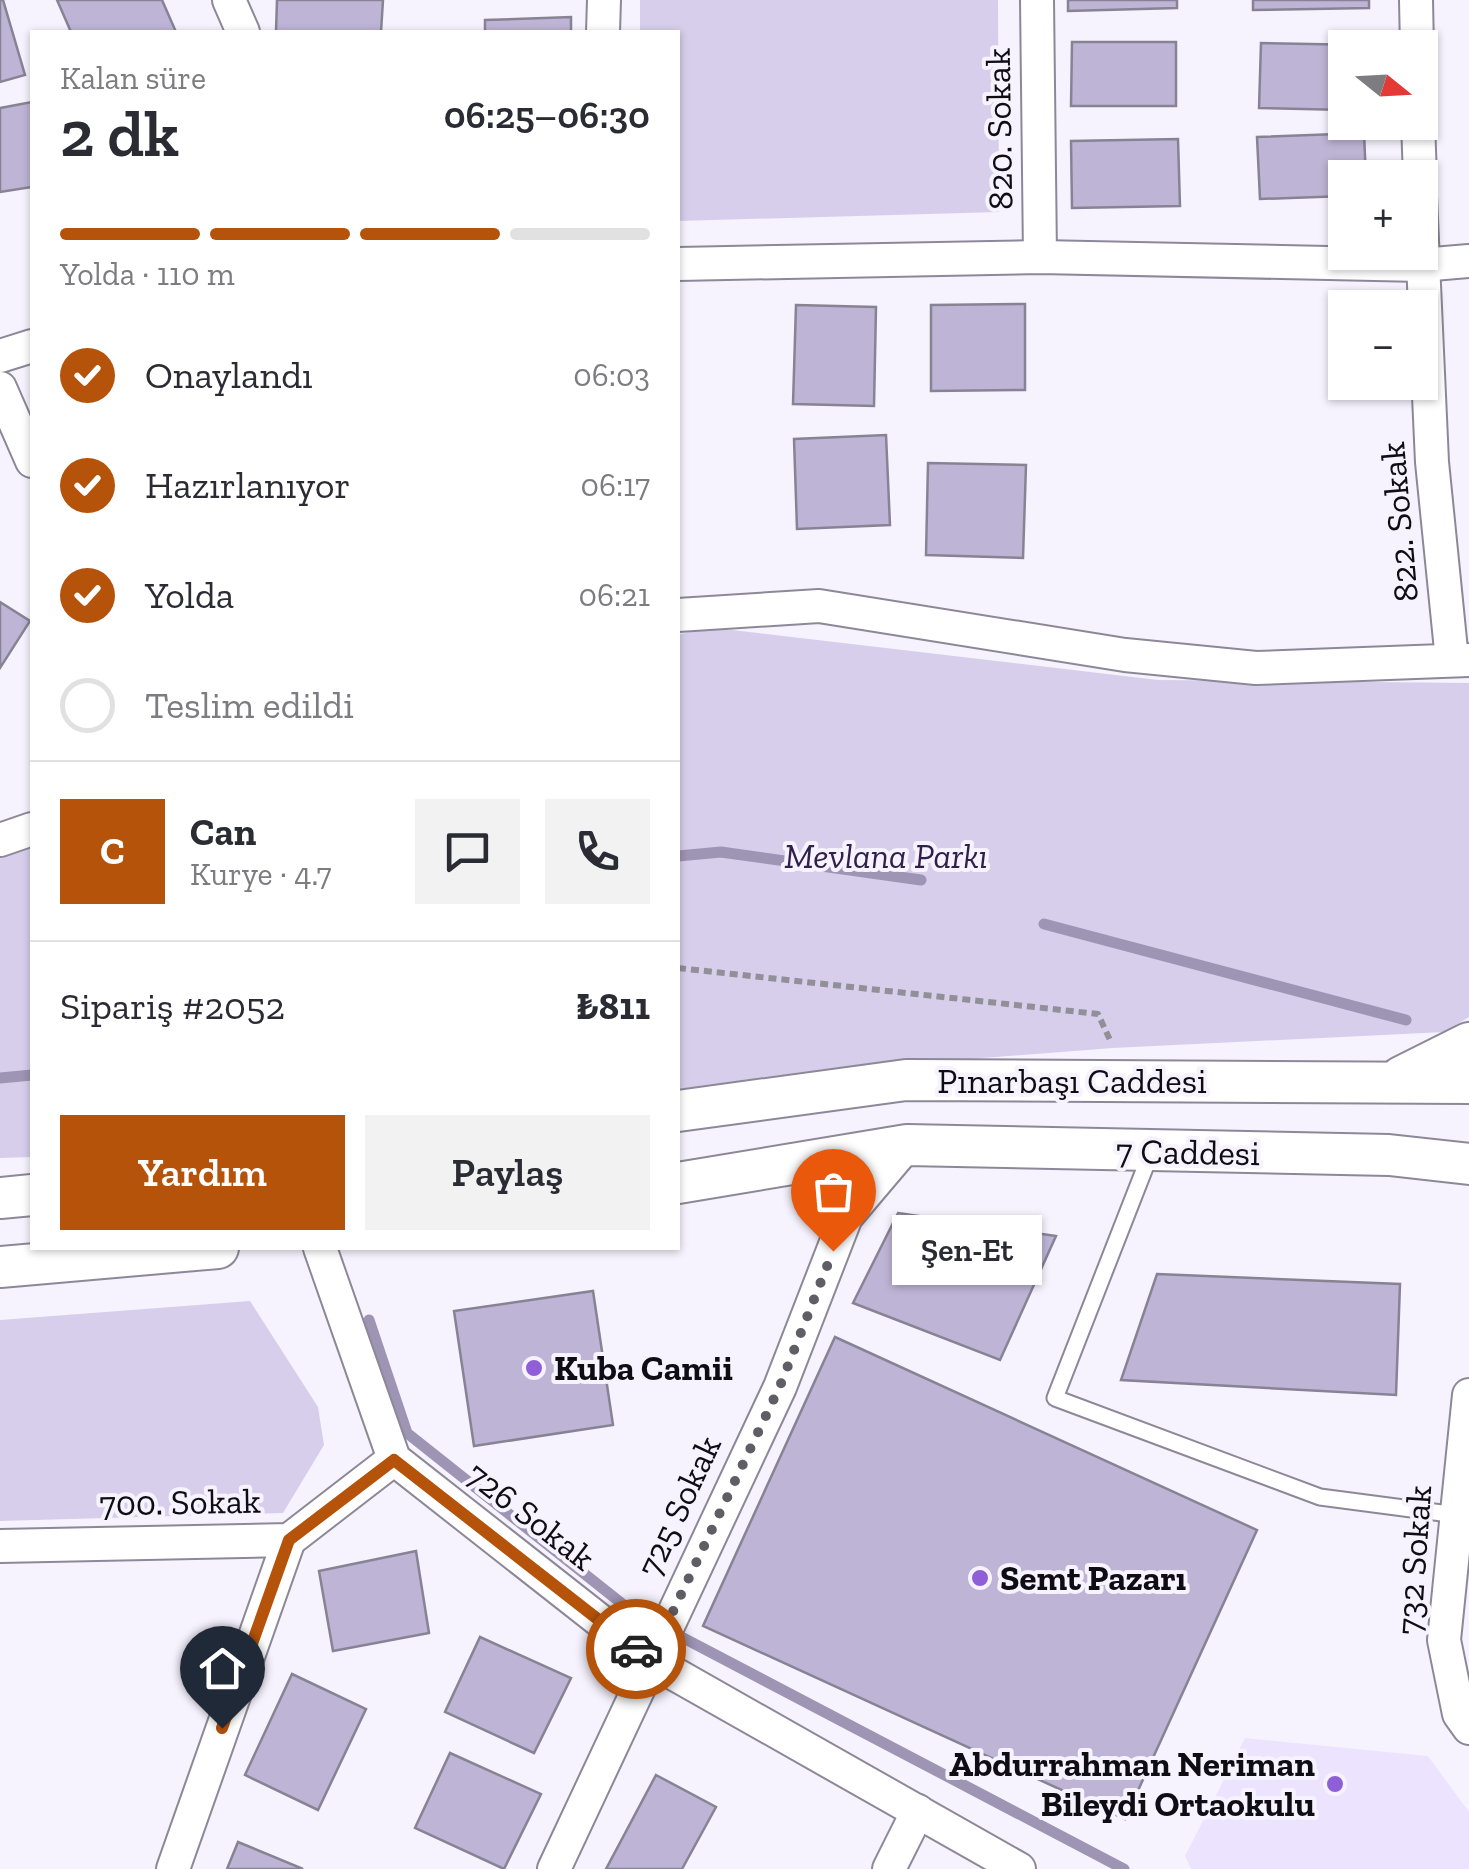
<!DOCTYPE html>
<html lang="tr">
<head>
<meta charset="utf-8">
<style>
  :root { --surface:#fff; --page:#f2f2f3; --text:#2b2b33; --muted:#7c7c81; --line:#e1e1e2; --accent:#b45309 }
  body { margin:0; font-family:"Zilla Slab",serif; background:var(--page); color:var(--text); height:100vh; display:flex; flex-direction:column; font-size:38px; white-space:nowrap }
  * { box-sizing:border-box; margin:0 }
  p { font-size:32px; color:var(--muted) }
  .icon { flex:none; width:55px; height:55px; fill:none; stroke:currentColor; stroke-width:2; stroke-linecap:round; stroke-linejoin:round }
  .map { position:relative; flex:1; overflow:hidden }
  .drawer { position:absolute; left:30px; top:30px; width:650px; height:1220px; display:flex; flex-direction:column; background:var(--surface); border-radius:0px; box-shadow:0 2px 8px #0004 }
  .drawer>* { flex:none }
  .needle { width:65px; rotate:108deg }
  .tools { position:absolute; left:1328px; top:30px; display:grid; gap:20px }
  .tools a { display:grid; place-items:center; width:110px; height:110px; border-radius:0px; background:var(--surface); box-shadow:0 2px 8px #0004; font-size:50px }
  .pin { position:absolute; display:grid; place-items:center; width:85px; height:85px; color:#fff; margin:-102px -42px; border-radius:50% 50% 50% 0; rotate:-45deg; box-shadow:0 0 10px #0007 }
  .pin .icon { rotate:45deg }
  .courier { position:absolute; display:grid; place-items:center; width:100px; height:100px; margin:-50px; border:8px solid #b45309; border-radius:50%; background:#fff; color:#222; box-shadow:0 2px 12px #0007 }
  .bubble { position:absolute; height:70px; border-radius:0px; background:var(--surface); box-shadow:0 2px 8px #0004; font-size:32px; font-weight:600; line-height:70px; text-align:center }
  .overview em { font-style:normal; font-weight:600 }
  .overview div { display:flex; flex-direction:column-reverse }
  .overview { display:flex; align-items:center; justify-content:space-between; height:170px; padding:0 30px }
  h1 { font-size:65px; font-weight:600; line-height:75px }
  .bar { display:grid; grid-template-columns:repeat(4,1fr); gap:15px 10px; align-content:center; height:120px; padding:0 30px }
  .bar i { height:12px; border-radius:8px; background:var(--line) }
  .bar .on { background:var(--accent) }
  .bar p { grid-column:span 4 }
  .line { display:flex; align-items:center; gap:25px; padding:0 30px; border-top:2px solid var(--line) }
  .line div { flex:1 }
  .round { display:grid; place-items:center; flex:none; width:105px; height:105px; border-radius:0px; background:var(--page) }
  ol { padding:0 30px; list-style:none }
  li { display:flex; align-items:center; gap:30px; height:110px }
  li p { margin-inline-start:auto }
  li .icon { padding:10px; border-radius:50%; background:var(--accent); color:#fff; stroke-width:4 }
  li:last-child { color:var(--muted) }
  li i { width:55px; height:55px; border:5px solid var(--line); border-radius:50% }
  .primary-button { display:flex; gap:20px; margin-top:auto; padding:20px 30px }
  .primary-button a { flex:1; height:115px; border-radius:0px; background:var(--accent); color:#fff; font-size:40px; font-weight:600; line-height:115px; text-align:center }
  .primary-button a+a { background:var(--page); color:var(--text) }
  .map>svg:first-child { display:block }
</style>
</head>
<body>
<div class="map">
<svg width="1469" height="1869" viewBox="0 0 1469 1869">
  <rect width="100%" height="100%" fill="#f6f3fe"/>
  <!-- built -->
  <polygon fill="#ece4fe" points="1245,1738 1428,1756 1469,1812 1469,1869 1191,1869 1185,1856"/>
  <!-- green -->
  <g fill="#d7ceec">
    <polygon points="640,0 998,0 999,212 678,221 678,32 640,32"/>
    <polygon points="707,627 1158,680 1469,683 1469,1017 1444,1032 1113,1048 905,1064 678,1089 678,635"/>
    <polygon points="32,845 32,1157 0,1158 0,857"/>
    <polygon points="250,1301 318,1407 324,1445 283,1513 0,1521 0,1320"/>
  </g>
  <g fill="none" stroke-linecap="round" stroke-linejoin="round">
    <!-- stream -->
    <g stroke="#9e94b3" stroke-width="11">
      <polyline points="678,856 721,852 921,880"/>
      <polyline points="1044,924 1406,1020"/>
      <polyline points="0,1078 32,1075"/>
      <polyline points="369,1320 407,1433 630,1610 1124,1869"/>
    </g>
  </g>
  <!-- building -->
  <g fill="#beb4d5" stroke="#888394" stroke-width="2.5">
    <polygon points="0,0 3,0 25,75 0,82"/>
    <polygon points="57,0 162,0 176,32 71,32"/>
    <polygon points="277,0 383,0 381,32 276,32"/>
    <polygon points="1068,0 1177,0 1177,8 1068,11"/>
    <polygon points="1253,0 1369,0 1369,8 1253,10"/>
    <polygon points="571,17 571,32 485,32 485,20"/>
    <polygon points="1072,42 1176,42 1176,106 1071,106"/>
    <polygon points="1261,43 1364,45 1364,48 1345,48 1345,110 1259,108"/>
    <polygon points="32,102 32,187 0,192 0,108"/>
    <polygon points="1364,133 1366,178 1345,178 1345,196 1260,199 1257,137"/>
    <polygon points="1178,139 1180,206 1072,208 1071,141"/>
    <polygon points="1025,304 1025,390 931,391 931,305"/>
    <polygon points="796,305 876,307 874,406 793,404"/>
    <polygon points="886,435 890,525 797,529 794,439"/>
    <polygon points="928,463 1026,465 1023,558 926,555"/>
    <polygon points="0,602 30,621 0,668"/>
    <polygon points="898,1213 1056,1236 1000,1360 853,1303"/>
    <polygon points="1157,1274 1400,1284 1396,1395 1121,1380"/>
    <polygon points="593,1291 613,1425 474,1446 454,1311"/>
    <polygon points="835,1337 1257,1530 1125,1819 703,1626"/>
    <polygon points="416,1551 429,1633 333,1651 319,1571"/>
    <polygon points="480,1637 571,1678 534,1753 445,1712"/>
    <polygon points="292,1674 366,1709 318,1810 245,1775"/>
    <polygon points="450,1753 541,1794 504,1869 415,1828"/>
    <polygon points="656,1775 716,1807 682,1869 606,1869"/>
    <polygon points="238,1842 303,1869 227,1869"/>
  </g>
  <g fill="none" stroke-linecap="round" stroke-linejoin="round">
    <defs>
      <polyline id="service" points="1150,1155 1055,1398 1320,1497 1457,1515"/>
      <g id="minor">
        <polyline points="229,0 243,32"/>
        <polyline points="1037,0 1040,257"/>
        <polyline points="1416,0 1417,48"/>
        <polyline points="603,32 604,0"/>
        <polyline points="1418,122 1420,178"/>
        <polyline points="1420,196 1432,462 1452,660"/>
        <polyline points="678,264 1040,257 1421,265 1469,261"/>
        <polyline points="0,356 32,346"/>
        <polyline points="0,388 32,461"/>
        <polyline points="678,615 819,606 1125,655 1256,668 1469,660"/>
        <polyline points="0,840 32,829"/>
        <polyline points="320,1248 394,1459 650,1660 1019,1869"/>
        <polyline points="1469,1395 1444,1640 1459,1714 1469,1728"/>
        <polyline points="0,1546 289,1540 394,1459"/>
        <polyline points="173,1869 289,1540"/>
        <polyline points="554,1869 780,1387 846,1217 907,1145"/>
        <polyline points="889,1869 918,1811"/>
      </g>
      <g id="tertiary">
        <polyline points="1401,1077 1469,1043"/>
        <polyline points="678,1111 906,1080 1469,1083"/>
        <polyline points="678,1183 907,1145 1389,1155 1469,1164"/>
        <polyline points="0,1198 32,1195"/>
        <polyline points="0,1267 218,1248"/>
      </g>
    </defs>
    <!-- service casing -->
    <use href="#service" stroke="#8d8898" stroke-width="19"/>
    <!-- minor casing -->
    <use href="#minor" stroke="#8d8898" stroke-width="36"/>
    <!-- tertiary casing -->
    <use href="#tertiary" stroke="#8d8898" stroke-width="44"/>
    <!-- path -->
    <polyline stroke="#918f98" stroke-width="6" stroke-dasharray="8 5" stroke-linecap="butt" points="678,968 1098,1014 1111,1042"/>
    <!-- service -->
    <use href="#service" stroke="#fff" stroke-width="15"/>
    <!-- minor -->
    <use href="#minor" stroke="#fff" stroke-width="32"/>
    <!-- tertiary -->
    <use href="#tertiary" stroke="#fff" stroke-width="40"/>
  </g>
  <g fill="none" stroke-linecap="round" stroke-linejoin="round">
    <!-- done -->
    <polyline stroke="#5f5e65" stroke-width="10" stroke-dasharray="0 18" points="636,1649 650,1660 780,1386 833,1251"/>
    <!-- route -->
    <polyline stroke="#b45309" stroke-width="12" points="222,1728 289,1540 394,1460 636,1649"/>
  </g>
  <!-- markers -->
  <g fill="#8f5fd8" stroke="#f6f3fe" stroke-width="4">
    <circle cx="534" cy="1368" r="10"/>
    <circle cx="980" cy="1578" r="10"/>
    <circle cx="1335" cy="1784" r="10"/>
  </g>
  <g text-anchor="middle" stroke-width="8" stroke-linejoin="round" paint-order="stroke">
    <!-- street labels -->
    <g font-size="35" fill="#0e0d13" stroke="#f6f3fe">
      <text transform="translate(999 129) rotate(-91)" y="12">820. Sokak</text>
      <text transform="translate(1399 522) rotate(-95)" y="12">822. Sokak</text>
      <text x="1072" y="1093">Pınarbaşı Caddesi</text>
      <text transform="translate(1188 1152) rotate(1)" y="12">7 Caddesi</text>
      <text transform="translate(180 1502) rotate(-1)" y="12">700. Sokak</text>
      <text transform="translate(679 1506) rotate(-65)" y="12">725 Sokak</text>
      <text transform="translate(531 1516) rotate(38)" y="12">726 Sokak</text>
      <text transform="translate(1414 1560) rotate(-86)" y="12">732 Sokak</text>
    </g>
    <!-- park labels -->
    <g font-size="35" font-style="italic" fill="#31204b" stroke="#f6f3fe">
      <text x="886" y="868">Mevlana Parkı</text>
    </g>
    <!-- poi labels -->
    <g font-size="35" font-weight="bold" fill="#0e0d13" stroke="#f6f3fe" text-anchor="start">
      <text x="554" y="1380">Kuba Camii</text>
      <text x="1000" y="1590">Semt Pazarı</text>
      <text x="1315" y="1776" text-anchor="end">Abdurrahman Neriman<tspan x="1315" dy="40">Bileydi Ortaokulu</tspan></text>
    </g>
  </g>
</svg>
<div class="tools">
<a><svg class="needle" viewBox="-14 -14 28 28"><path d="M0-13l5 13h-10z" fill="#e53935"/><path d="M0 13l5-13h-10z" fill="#7c7c81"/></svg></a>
<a>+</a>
<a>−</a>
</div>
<div class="pin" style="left:833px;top:1251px;background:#ea580c"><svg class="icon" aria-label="bag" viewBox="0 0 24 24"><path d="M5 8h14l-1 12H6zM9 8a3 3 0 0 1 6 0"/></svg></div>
<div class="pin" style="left:222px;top:1728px;background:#1f2937"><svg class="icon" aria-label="home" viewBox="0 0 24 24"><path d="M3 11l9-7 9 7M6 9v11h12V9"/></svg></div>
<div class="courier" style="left:636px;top:1649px"><svg class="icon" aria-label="car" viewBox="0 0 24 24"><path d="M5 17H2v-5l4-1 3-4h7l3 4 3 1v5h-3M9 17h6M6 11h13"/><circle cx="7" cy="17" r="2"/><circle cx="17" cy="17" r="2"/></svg></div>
<div class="bubble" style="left:892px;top:1215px;width:150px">Şen-Et</div>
<section class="drawer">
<div class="overview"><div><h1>2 dk</h1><p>Kalan süre</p></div><em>06:25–06:30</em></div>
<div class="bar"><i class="on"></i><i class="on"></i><i class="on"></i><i></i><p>Yolda · 110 m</p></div>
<ol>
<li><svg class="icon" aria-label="check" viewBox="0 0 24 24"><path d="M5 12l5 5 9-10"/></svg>Onaylandı<p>06:03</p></li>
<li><svg class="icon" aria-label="check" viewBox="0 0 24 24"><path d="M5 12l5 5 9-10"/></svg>Hazırlanıyor<p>06:17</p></li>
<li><svg class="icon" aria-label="check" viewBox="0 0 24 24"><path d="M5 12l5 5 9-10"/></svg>Yolda<p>06:21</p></li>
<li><i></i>Teslim edildi</li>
</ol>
<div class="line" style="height:180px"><b class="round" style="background:var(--accent);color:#fff">C</b><div><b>Can</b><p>Kurye · 4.7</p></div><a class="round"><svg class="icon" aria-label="chat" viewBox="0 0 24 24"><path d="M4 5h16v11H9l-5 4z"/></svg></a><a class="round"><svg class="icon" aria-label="phone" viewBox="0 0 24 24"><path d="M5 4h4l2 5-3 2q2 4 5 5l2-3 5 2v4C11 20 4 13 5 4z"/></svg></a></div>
<div class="line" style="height:130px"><div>Sipariş #2052</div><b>₺811</b></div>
<div class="primary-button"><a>Yardım</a><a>Paylaş</a></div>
</section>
</div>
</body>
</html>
